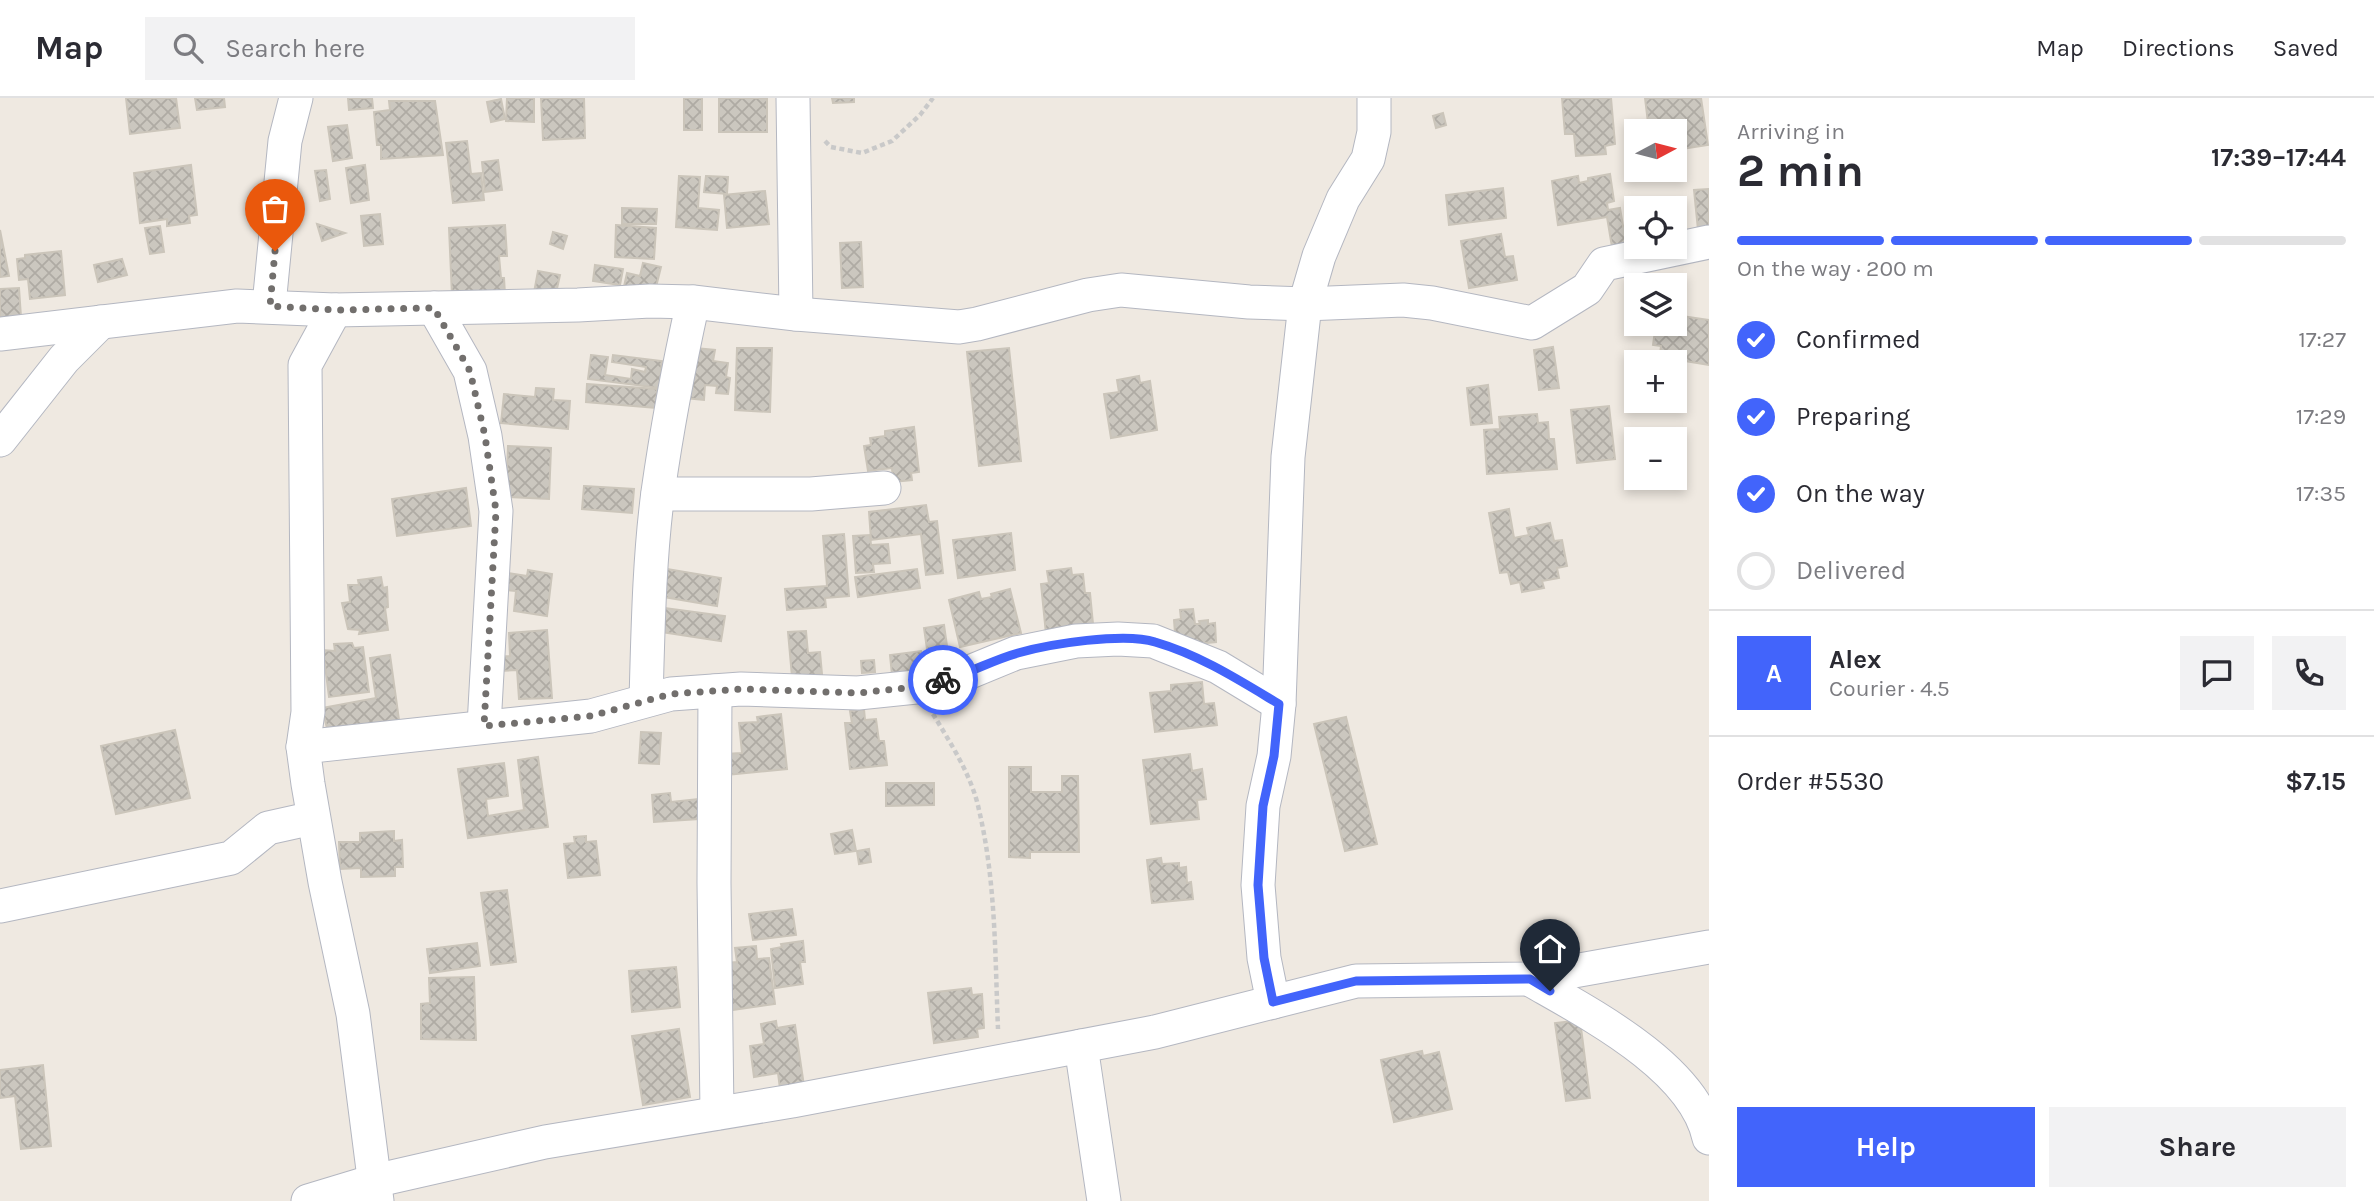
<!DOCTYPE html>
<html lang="en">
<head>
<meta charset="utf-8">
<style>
  :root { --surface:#fff; --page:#f2f2f3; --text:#2b2b33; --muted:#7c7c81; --line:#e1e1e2; --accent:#4264fb }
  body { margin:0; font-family:Karla,sans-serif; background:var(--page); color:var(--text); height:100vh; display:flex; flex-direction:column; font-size:26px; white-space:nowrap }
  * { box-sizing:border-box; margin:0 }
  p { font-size:23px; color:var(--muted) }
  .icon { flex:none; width:38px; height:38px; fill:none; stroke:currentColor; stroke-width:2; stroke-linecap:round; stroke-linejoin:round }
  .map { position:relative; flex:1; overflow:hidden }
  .sheet { display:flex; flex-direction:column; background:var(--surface); width:665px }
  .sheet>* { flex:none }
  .needle { width:46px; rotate:83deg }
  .tools { position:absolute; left:1624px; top:21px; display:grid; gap:14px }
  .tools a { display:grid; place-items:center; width:63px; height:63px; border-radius:0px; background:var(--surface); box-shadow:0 4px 10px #0003; font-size:35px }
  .pin { position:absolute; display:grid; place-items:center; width:60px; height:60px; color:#fff; margin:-72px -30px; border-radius:50% 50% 50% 0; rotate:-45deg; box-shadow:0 0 7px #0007 }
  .pin .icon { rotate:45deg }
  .courier { position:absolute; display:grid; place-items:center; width:70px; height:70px; margin:-35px; border:5px solid #4264fb; border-radius:50%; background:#fff; color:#222; box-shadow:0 2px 9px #0007 }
  .summary em { font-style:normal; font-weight:700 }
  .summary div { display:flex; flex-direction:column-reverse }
  .summary { display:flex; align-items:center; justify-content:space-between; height:119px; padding:0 28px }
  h1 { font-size:46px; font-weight:700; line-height:52px }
  .bar { display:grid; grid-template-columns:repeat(4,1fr); gap:10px 7px; align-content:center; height:84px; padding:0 28px }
  .bar i { height:9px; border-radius:5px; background:var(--line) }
  .bar .current { background:var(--accent) }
  .bar p { grid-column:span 4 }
  .line { display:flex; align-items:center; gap:18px; padding:0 28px; border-top:2px solid var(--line) }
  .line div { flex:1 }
  .round { display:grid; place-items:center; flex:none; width:74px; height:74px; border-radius:0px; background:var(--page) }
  ol { padding:0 28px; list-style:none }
  li { display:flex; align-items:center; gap:21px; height:77px }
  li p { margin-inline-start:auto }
  li .icon { padding:7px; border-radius:50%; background:var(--accent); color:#fff; stroke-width:4 }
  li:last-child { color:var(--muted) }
  li i { width:38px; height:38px; border:4px solid var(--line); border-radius:50% }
  .primary-button { display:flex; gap:14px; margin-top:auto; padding:14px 28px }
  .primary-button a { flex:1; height:80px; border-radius:0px; background:var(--accent); color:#fff; font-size:28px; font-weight:700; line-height:80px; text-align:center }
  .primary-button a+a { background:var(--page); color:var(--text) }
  header { display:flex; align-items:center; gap:42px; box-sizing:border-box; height:98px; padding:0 35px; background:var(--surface); border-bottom:2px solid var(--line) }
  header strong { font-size:33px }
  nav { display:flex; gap:38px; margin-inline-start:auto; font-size:24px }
  .search { width:490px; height:63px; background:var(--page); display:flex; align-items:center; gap:18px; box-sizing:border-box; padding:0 24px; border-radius:0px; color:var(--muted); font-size:26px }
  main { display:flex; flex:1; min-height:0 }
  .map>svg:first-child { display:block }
</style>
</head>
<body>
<header>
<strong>Map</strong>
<div class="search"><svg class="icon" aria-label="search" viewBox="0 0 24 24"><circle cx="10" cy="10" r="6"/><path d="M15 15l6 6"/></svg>Search here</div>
<nav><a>Map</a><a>Directions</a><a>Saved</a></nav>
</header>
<main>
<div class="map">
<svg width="1709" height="1103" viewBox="0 0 1709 1103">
  <defs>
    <pattern id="building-cross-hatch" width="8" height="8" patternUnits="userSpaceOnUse" patternTransform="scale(1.75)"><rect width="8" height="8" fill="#cbc7bf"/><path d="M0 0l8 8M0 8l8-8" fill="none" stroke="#afaba4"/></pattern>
  </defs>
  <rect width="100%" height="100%" fill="#efe9e1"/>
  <!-- building -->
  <g fill="url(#building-cross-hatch)" stroke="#cbc5ba" stroke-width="2">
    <polygon points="126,0 176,0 180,30 130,36"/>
    <polygon points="195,0 224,0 225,9 197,12"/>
    <polygon points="348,0 372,0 373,10 349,12"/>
    <polygon points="507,0 534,0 534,24 506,23"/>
    <polygon points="541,0 584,0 585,40 543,42"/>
    <rect x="684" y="0" width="18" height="32"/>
    <rect x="719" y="0" width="48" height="34"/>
    <polygon points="832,0 854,0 854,4 833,5"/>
    <polygon points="1562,0 1611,0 1615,46 1605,48 1606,56 1576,58 1574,36 1565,36"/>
    <polygon points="1645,0 1701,0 1708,47 1675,52 1675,33 1649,33"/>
    <polygon points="501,1 505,21 491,24 487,4"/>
    <polygon points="389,3 435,3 443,57 381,61 381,47 377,47 374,14 390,12"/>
    <polygon points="1443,15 1446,27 1436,30 1433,18"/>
    <polygon points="347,27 352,60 333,63 328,29"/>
    <polygon points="467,43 471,76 481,75 484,102 453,105 446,45"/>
    <polygon points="498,62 502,92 485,94 482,64"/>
    <polygon points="191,67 197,117 189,118 190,125 167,128 167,121 140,125 134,75"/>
    <polygon points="365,67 369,102 351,105 346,70"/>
    <polygon points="326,72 330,101 320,103 315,73"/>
    <polygon points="1610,76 1614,103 1607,105 1608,112 1620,110 1623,128 1627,127 1630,146 1612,149 1607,119 1558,127 1552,83 1578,78 1579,85 1588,83 1588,80"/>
    <polygon points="679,78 700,79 698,110 719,112 717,132 676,129"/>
    <polygon points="706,78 728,79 727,96 704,94"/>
    <polygon points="1503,90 1506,120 1449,127 1446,97"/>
    <polygon points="1709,91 1709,131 1698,132 1694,92"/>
    <polygon points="765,93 769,126 727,130 724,97"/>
    <polygon points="622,110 657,111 656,126 622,126"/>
    <polygon points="380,116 383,146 364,148 361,118"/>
    <polygon points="317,126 345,135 322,143"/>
    <polygon points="505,127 507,158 499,158 501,180 504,180 505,196 452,198 449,130"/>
    <polygon points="616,127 656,130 654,161 615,159"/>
    <polygon points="160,128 164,154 150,156 145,130"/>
    <polygon points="0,132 9,178 0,179"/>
    <polygon points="553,134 567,138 563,151 550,146"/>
    <polygon points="1501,136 1505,159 1513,158 1517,182 1469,190 1461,143"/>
    <polygon points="861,144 863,189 842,190 840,145"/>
    <polygon points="61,153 65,197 30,201 28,181 19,182 17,161 25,160 25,157"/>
    <polygon points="122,161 127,177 98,184 94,167"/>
    <polygon points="643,165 661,169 653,201 623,193 627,175 640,178"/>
    <polygon points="595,167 623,171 620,187 593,183"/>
    <polygon points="538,173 560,177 554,204 533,200"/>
    <polygon points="19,190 21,219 0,220 0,191"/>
    <polygon points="1675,217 1709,222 1709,267 1685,263 1683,271 1675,269 1675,264 1659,264 1661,248 1653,247 1656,226 1675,226"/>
    <polygon points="1553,249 1559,290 1539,292 1534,252"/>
    <polygon points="695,250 715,252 713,263 728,265 726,279 730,280 728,296 716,295 717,288 705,287 704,302 685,300"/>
    <polygon points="737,250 772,250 770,314 735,312"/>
    <polygon points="1009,250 1021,363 979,368 967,254"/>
    <polygon points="591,257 608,259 605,277 631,281 632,271 645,274 646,269 612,264 613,257 662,263 659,290 588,281"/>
    <polygon points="1139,278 1140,285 1150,283 1157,332 1111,340 1104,296 1119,294 1117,282"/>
    <polygon points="587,286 657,291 656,310 586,304"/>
    <polygon points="1488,287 1492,325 1471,327 1467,290"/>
    <polygon points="536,290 554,291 553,302 570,303 568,331 501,325 504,296 535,299"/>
    <polygon points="1609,308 1615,361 1577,365 1571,312"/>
    <polygon points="1537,316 1538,325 1548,324 1549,341 1554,341 1557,371 1487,376 1484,332 1500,331 1499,319"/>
    <polygon points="914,329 919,374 911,375 912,382 893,384 892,370 868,373 864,348 871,347 870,340 885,338 885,333"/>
    <polygon points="508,348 551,350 549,401 506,399"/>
    <polygon points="584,388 634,391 632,415 582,411"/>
    <polygon points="466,390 471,428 397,438 392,401"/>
    <polygon points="926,407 929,424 937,423 943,475 926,477 921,436 871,442 869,414"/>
    <polygon points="1509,411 1514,440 1529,437 1527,430 1550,425 1554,443 1562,442 1567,468 1557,470 1559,480 1542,483 1544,490 1522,494 1520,484 1511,486 1508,474 1500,475 1489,415"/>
    <polygon points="1011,435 1015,472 958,480 953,442"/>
    <polygon points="844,436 849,498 825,500 826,509 787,512 785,491 827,488 823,438"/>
    <polygon points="870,437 871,447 888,446 890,465 873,466 874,474 856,475 853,438"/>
    <polygon points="1071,470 1072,477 1083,476 1085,495 1090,495 1093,526 1046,536 1041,486 1049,485 1047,473"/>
    <polygon points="667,471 721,480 717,508 663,499"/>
    <polygon points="917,471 920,490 858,499 855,479"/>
    <polygon points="528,472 552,476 547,518 514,513 516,493 506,492 508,475 527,478"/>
    <polygon points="381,479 383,490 387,489 388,509 385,510 388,532 359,536 360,532 348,531 342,505 350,504 348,487 359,487 358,482"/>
    <polygon points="1010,491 1021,535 960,549 949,502 979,494 981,501 992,499 991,496"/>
    <polygon points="657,509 725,518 721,543 654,533"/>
    <polygon points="1193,511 1195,526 1200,526 1199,523 1208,522 1208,526 1215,525 1216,544 1176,548 1174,522 1181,521 1180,512"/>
    <polygon points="944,527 950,569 930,572 924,530"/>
    <polygon points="547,532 552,600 519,601 517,572 499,573 498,559 510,558 509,535"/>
    <polygon points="806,533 808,555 820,554 822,576 792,579 788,534"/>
    <polygon points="352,545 354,550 363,549 369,594 329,599 323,552 335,553 334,546"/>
    <polygon points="921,553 924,573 892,577 890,557"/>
    <polygon points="390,557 399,622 329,638 322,610 376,600 370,560"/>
    <polygon points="874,562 875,574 862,575 861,563"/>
    <polygon points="1202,584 1204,606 1214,605 1217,627 1155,634 1150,595 1171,593 1171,587"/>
    <polygon points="864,611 865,622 876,621 879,643 884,643 887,667 850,671 845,625 852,625 850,613"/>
    <polygon points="781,616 787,671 727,677 725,656 742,655 739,625 758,624 757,619"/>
    <polygon points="1346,619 1377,746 1345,753 1314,626"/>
    <polygon points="175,632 190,700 116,716 101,648"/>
    <polygon points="641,634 661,635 659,666 639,665"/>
    <polygon points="1190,656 1192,673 1202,671 1206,701 1197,702 1199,721 1151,726 1143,662"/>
    <polygon points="538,659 548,729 468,740 458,671 504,665 508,698 486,701 488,718 524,712 518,662"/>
    <polygon points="1009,669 1031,669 1031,694 1062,694 1062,678 1078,678 1079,754 1030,754 1030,760 1009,759"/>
    <polygon points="886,685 934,685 934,707 886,708"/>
    <polygon points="670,695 671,704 698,701 699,721 654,724 652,697"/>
    <polygon points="852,732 856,753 835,756 831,736"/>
    <polygon points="394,733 394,743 402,742 403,769 395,769 395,778 361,779 361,770 340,771 339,744 360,744 360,735"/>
    <polygon points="586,738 586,744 596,743 600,777 568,780 564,746 575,745 574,739"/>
    <polygon points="869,751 871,764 859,766 857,753"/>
    <polygon points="1161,760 1162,766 1179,765 1179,770 1186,769 1187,785 1191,784 1193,801 1152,805 1147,762"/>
    <polygon points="507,792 516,864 491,867 481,795"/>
    <polygon points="792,811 796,837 753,842 749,816"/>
    <polygon points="803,843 805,864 800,864 803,886 775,890 771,851 782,849 781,846"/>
    <polygon points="477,845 480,868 430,875 427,851"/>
    <polygon points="756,848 757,861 769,860 775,906 732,912 727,865 737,864 735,850"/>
    <polygon points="676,869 680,909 632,914 629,873"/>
    <polygon points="474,879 476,942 421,941 421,906 430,905 429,880"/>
    <polygon points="971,890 972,897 982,896 984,930 977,931 978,939 934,945 928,895"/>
    <polygon points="1580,922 1590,1000 1566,1003 1555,925"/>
    <polygon points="776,923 777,930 795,927 804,988 780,991 778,975 754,979 750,948 764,946 761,926"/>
    <polygon points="679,931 690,999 643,1007 632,938"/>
    <polygon points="1422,953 1423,958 1439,954 1452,1011 1394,1024 1381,962"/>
    <polygon points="43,967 51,1048 21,1051 15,998 0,1000 0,972"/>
  </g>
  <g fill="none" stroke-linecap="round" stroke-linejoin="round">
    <defs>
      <g id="street">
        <polyline points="793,0 796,216"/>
        <polyline points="269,207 285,43 296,0"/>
        <polyline points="434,210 470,273 485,338 496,413 484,628"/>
        <polyline points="335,212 305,267 308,614 303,649 308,686 325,784 353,916 377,1103"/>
        <polyline points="0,236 237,208 335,212 578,207 650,203 693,204 796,216 959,229 977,226 1088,197 1121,192 1249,204 1305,206 1403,202 1432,205 1532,225 1587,191 1604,166 1709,144"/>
        <polyline points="0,342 64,261 101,224"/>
        <polyline points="658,396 811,396 884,390"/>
        <polyline points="715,593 714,785 717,1015"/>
        <path d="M 646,602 C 648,533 649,463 658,394 C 667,330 679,267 693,204"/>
        <polyline points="303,649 591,618 671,596 741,591 858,595 916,589 960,578 1016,555 1076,543 1118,541 1153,543 1218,569 1279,606"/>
        <polyline points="0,808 231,760 268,730 313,720"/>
        <path d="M 1529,881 C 1588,915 1694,969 1709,1040"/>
        <polyline points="1273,904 1264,860 1258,787 1263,708 1274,658 1279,606 1288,359 1305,206 1319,158 1343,101 1368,61 1374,34 1374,0"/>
        <polyline points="1081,948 1104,1103"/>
        <polyline points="308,1103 374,1083 545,1044 792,1003 1155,934 1356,883 1529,881 1709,849"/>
      </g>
    </defs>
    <!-- street casing -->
    <use href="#street" stroke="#b4b7c1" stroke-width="35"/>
    <!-- path -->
    <g stroke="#c9c9c9" stroke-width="4.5" stroke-dasharray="5 3.5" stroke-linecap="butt">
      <polyline points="825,43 831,49 862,55 892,43 920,17 933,0"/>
      <path d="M 933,616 C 951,646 972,678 979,712 C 996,784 995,859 998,931"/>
    </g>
    <!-- street -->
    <use href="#street" stroke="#fff" stroke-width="33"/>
  </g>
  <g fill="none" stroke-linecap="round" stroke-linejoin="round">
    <!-- done -->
    <polyline stroke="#726f6d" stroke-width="7" stroke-dasharray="0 12.6" points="275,153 270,208 335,212 434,210 470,273 485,338 496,413 484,628 591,618 671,596 741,591 858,595 916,589 943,582"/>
    <!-- route -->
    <path stroke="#4264fb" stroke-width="9" d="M 943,582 C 969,576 992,562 1018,555 C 1049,546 1125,534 1155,544 C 1200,557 1239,582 1279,606 L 1274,658 L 1263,708 L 1258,787 L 1264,860 L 1273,904 L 1356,883 L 1530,881 L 1550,893"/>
  </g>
</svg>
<div class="tools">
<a><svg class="needle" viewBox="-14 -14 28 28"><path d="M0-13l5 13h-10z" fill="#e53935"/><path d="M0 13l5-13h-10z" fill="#7c7c81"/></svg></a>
<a><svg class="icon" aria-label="locate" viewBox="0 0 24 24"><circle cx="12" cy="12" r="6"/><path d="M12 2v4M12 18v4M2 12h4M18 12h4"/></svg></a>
<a><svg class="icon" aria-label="layers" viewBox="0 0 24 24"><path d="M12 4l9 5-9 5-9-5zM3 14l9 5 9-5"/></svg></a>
<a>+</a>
<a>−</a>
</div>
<div class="pin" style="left:275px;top:153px;background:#ea580c"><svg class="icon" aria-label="bag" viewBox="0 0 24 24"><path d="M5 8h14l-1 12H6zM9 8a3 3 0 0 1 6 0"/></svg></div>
<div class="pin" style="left:1550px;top:893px;background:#1f2937"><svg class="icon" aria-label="home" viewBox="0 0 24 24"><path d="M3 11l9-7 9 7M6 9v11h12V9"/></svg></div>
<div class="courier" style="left:943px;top:582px"><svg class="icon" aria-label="bike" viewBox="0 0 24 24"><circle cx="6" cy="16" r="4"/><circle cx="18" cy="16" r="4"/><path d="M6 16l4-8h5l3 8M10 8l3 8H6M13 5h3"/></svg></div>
</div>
<section class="sheet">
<div class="summary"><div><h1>2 min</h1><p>Arriving in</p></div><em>17:39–17:44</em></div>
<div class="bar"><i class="current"></i><i class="current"></i><i class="current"></i><i></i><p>On the way · 200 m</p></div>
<ol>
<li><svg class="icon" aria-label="check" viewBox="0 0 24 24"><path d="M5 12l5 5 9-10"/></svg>Confirmed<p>17:27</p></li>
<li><svg class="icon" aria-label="check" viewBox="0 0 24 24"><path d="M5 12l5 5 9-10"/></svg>Preparing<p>17:29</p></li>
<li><svg class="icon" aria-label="check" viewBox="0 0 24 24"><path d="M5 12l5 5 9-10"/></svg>On the way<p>17:35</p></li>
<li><i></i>Delivered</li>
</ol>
<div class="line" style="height:126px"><b class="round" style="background:var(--accent);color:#fff">A</b><div><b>Alex</b><p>Courier · 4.5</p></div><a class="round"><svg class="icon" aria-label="chat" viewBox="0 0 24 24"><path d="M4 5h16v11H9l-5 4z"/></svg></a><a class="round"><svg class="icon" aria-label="phone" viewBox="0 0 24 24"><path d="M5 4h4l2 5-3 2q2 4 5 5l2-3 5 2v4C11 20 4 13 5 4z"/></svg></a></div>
<div class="line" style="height:91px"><div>Order #5530</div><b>$7.15</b></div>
<div class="primary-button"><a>Help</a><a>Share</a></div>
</section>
</main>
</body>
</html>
